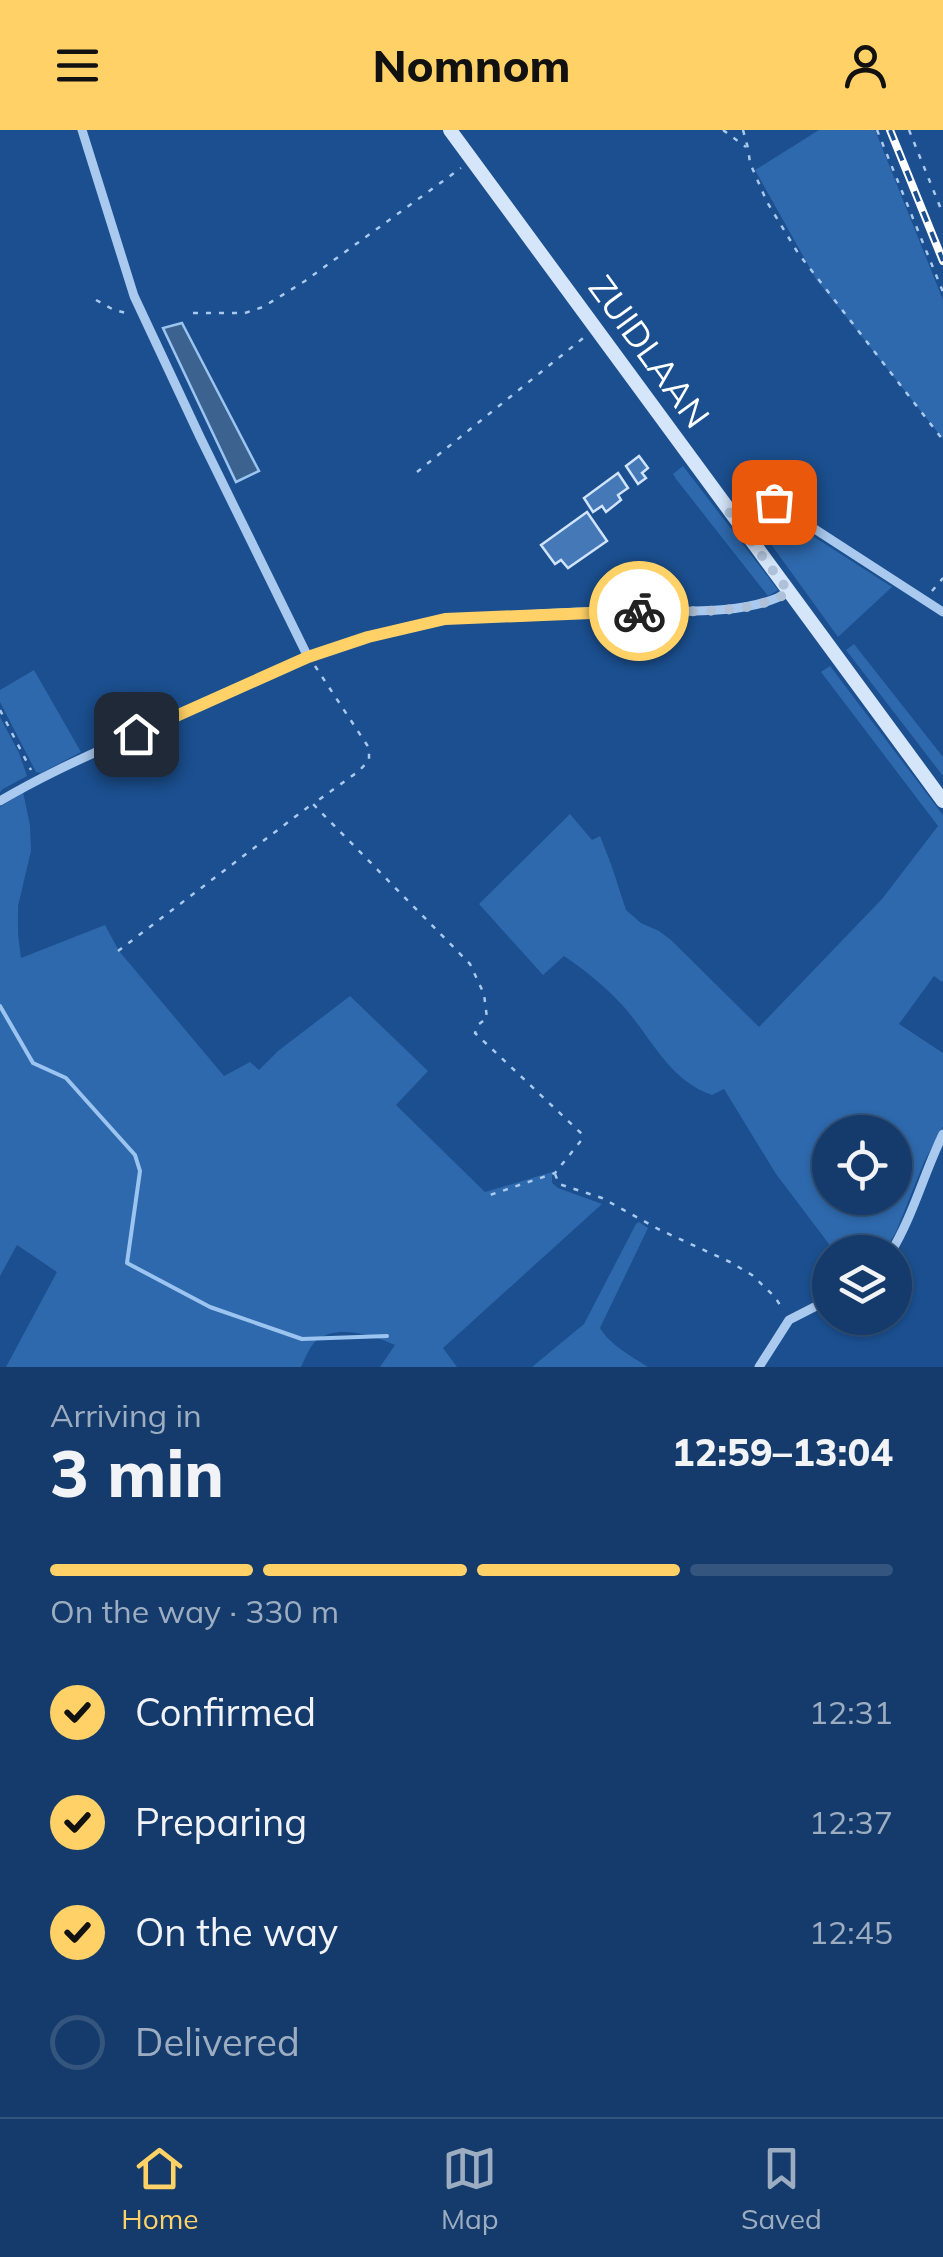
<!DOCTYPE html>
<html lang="en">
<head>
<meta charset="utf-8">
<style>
  :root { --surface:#143b6b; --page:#1d4271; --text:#f1f3f6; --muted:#9dadc1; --line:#33557e; --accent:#ffd166 }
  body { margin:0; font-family:Mulish,sans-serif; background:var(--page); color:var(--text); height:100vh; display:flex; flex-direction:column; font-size:38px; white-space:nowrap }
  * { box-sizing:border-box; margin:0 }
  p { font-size:32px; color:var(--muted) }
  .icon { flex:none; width:55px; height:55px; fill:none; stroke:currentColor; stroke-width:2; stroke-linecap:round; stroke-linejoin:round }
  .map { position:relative; height:1237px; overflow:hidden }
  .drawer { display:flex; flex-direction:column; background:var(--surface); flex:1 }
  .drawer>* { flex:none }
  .fabs { position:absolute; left:812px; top:985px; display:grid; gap:20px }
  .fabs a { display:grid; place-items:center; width:100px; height:100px; border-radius:50%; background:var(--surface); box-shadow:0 2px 8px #0004,0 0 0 2px var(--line); font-size:50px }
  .pin { position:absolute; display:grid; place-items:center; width:85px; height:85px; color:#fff; margin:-42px; border-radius:20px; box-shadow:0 5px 15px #0006 }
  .courier { position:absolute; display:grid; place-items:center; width:100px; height:100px; margin:-50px; border:8px solid #ffd166; border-radius:50%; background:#fff; color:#222; box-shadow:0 2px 12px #0007 }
  .summary em { font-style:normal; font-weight:800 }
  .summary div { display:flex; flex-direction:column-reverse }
  .summary { display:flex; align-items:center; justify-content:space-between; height:170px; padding:0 50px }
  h1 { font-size:65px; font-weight:800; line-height:75px }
  .bar { display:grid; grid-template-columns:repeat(4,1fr); gap:15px 10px; align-content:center; height:120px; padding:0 50px }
  .bar i { height:12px; border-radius:8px; background:var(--line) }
  .bar .on { background:var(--accent) }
  .bar p { grid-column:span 4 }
  ol { padding:0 50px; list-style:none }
  li { display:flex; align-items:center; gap:30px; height:110px }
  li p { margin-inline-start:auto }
  li .icon { padding:10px; border-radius:50%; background:var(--accent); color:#111; stroke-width:4 }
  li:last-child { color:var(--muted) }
  li i { width:55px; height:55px; border:5px solid var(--line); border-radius:50% }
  header { display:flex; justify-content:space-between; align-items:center; height:130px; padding:0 50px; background:var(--accent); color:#111; font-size:45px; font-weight:800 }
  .tab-bar { display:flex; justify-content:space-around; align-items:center; height:140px; border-top:2px solid var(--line); background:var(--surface); font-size:28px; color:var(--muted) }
  .tab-bar a { display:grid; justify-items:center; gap:5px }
  .tab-bar .on { color:var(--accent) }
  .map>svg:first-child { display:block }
</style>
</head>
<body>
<header><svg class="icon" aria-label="menu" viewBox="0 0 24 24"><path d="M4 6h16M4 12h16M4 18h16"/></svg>Nomnom<svg class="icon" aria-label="person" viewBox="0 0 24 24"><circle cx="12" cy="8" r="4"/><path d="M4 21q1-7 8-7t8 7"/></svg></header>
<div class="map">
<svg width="943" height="1237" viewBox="0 0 943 1237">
  <rect width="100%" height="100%" fill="#1b4f8f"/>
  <!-- green -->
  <g fill="#2e69ad" fill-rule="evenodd">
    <polygon points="819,0 875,0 943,170 943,309 816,149 755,40"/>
    <polygon points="683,336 778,460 768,466 676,349 673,344"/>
    <polygon points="765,379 777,383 892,457 838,507 755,392 756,385"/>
    <polygon points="854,514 943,627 943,646 846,520"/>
    <path d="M 830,536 L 943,685 L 943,850 L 942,852 L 934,846 L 899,894 L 943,923 L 943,996 L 924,1032 L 896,1102 L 884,1122 L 835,1122 L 776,1044 L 724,959 L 712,965 C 670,951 652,909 624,877 C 607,858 585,840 564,826 L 543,845 L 479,774 L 570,684 L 592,710 L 600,706 L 611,734 L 626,780 L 641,793 L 659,801 L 671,810 L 759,897 L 882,769 L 938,696 L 821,542 ZM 830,1002 L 895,1002 L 895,1068 L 830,1068 Z"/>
    <polygon points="34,540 81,622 41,643 36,642 0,572 0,560"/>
    <polygon points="0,587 19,623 27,646 3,659 0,662"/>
    <path d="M 23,662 L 30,695 L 31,721 L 18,776 L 18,804 L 21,828 L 105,795 L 119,821 L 224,946 L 250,932 L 259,940 L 278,921 L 350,866 L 428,941 L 396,975 L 485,1062 L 552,1042 L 552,1053 L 558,1058 L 602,1074 L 443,1218 L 457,1237 L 380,1237 L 395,1215 C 373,1205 338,1194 317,1210 C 310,1215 305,1229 301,1237 L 6,1237 L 57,1142 L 17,1115 L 0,1146 L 0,677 Z"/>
    <path d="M 639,1092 L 648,1098 L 600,1198 C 610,1215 631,1226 648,1237 L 532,1237 L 584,1194 L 636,1094 Z"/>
  </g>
  <!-- water -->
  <polygon fill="#3c6290" stroke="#9cc4f0" stroke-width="2.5" points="182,193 259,341 236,352 163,198"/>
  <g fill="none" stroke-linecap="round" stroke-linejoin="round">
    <!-- stream -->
    <polyline stroke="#9cc4f0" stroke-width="4" points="0,876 33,933 66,948 135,1025 140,1041 127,1133 210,1177 302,1209 387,1206"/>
  </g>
  <!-- building -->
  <g fill="#4478b7" stroke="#cfe3fa" stroke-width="2.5">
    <polygon points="639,326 648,338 642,343 646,348 638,354 626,336"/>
    <polygon points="618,343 628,358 618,365 621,370 606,382 602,376 593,382 584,368"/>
    <polygon points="587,382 607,411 568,438 561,430 555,434 541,415"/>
  </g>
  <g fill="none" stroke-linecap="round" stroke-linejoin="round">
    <!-- path -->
    <g stroke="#a9c9ee" stroke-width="2.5" stroke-dasharray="5 8" stroke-linecap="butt">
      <polyline points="723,0 746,17"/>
      <polyline points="743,0 748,18 750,33 767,72 798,123 943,310"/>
      <polyline points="877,0 943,162"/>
      <polyline points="909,0 943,84"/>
      <polyline points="96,170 114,180 130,184"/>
      <polyline points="193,183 245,183 263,177 305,151 461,38"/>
      <polyline points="417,342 587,205"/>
      <polyline points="932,461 943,448"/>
      <polyline points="315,536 369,618 369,630 359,641 313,674 470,834 484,864 487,888 479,894 475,903 582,1004 580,1012 555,1043 487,1066"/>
      <polyline points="0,580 31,640"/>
      <polyline points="118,821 312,674"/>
      <polyline points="555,1044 559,1054 602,1068 660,1100 730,1132 752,1145 775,1167 783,1180"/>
    </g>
    <!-- minor -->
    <g stroke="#a9c9ee" stroke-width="9">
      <polyline points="82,0 134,166 200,307 308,527"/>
      <path d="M 729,382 C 744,366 754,365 773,372 L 943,482"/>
      <path d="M 0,671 C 50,641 104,619 157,594 C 249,552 341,507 442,490 C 464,486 488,487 511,486 C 551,483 592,481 632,481 C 678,481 749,486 789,462"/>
      <path d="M 891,1122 C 913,1086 924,1043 943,1004"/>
      <polyline points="759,1237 789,1190 830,1169"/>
    </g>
    <!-- secondary -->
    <polyline stroke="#d6e6fa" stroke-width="14" points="450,0 943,671"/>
    <defs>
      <polyline id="rail" points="890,0 943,131"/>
    </defs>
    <!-- rail casing -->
    <use href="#rail" stroke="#fff" stroke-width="8"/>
    <!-- rail -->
    <use href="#rail" stroke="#1b4f8f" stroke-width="4" stroke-dasharray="11" stroke-linecap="butt"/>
  </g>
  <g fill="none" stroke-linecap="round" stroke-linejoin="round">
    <!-- done -->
    <path stroke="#afc1d8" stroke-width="10" stroke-dasharray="0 18" d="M 639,481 C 685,481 750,486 789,462 L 729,382 C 743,366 754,365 774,372"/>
    <!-- route -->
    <polyline stroke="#ffd166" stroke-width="12" points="136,604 308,527 368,507 445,489 639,481"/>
  </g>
  <g text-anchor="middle" stroke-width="9" stroke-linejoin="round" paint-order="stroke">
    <!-- street labels -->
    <g font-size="35" fill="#fff" stroke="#1b4f8f">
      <text transform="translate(649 222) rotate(54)" y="12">ZUIDLAAN</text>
    </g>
  </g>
</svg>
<div class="fabs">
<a><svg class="icon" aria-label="locate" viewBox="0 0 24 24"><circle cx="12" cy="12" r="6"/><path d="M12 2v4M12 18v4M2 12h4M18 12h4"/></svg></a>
<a><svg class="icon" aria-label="layers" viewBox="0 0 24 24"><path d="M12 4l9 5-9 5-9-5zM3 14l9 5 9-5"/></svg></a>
</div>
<div class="pin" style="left:774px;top:372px;background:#ea580c"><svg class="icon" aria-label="bag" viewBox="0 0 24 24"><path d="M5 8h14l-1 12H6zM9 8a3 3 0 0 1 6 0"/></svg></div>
<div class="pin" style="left:136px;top:604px;background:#1f2937"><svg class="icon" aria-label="home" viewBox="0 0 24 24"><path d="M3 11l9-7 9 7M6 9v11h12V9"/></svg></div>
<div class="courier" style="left:639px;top:481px"><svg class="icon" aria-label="bike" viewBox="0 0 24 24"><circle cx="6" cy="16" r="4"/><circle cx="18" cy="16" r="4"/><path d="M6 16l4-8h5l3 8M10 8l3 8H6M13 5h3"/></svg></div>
</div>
<section class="drawer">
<div class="summary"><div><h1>3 min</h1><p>Arriving in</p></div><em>12:59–13:04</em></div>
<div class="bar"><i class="on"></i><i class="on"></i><i class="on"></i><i></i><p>On the way · 330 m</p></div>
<ol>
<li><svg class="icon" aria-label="check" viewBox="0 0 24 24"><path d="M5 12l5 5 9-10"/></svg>Confirmed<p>12:31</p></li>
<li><svg class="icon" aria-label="check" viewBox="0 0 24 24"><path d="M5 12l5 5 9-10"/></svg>Preparing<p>12:37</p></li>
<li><svg class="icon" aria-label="check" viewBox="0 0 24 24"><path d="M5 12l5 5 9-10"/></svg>On the way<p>12:45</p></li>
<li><i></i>Delivered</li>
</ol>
</section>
<nav class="tab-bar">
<a class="on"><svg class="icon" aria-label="home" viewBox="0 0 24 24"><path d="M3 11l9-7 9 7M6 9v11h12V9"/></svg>Home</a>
<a><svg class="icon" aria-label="map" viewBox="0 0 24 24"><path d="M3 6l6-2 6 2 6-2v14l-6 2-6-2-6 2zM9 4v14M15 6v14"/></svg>Map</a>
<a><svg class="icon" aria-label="saved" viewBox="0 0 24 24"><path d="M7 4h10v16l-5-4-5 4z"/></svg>Saved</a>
</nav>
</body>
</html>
